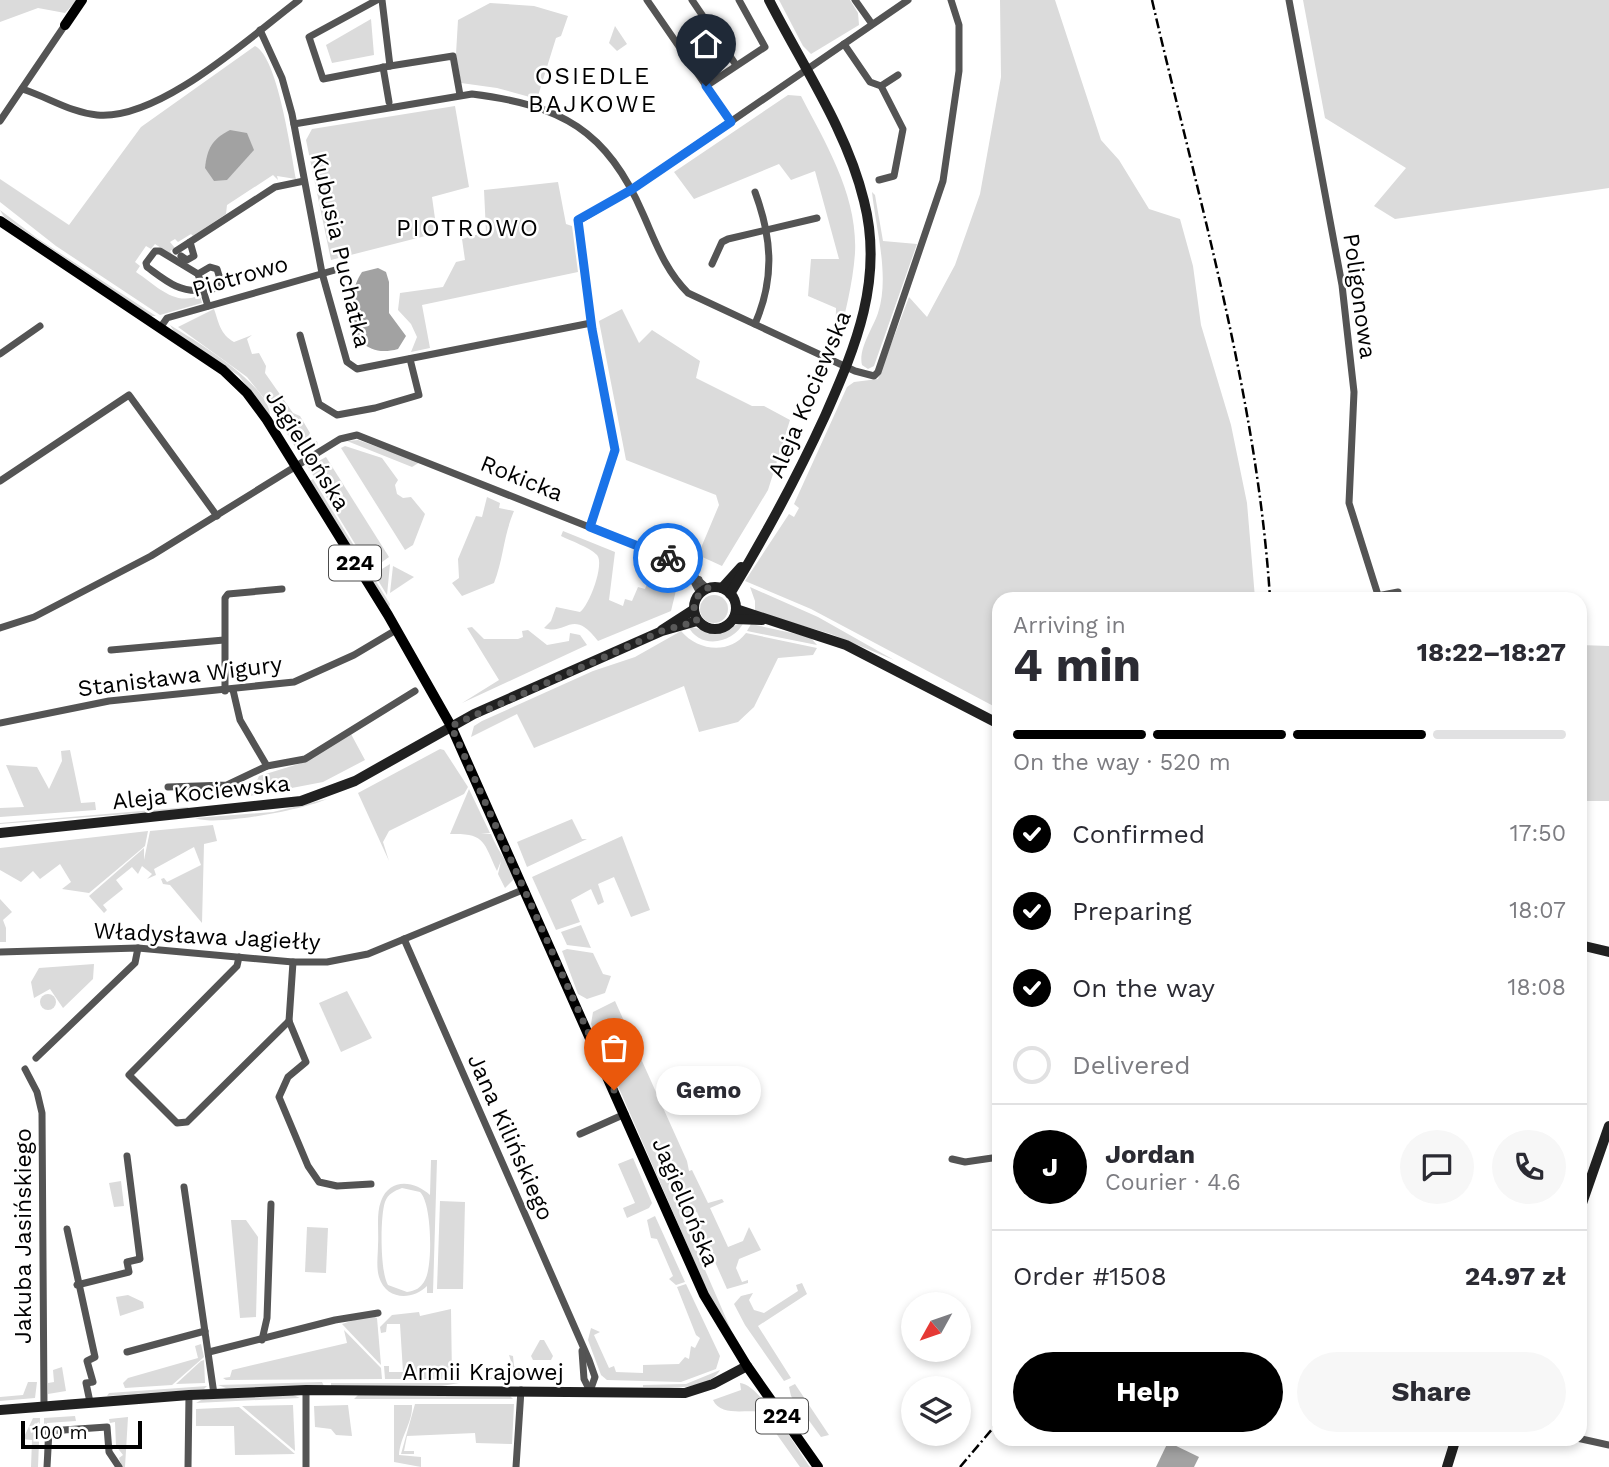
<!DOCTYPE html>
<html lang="en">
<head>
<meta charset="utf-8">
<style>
  :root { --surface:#fff; --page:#f7f7f7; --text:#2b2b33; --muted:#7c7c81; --line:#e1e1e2; --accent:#000 }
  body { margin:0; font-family:"Work Sans",sans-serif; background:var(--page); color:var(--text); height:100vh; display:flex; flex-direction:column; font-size:26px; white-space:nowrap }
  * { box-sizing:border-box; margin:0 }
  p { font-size:23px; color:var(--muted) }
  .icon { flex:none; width:38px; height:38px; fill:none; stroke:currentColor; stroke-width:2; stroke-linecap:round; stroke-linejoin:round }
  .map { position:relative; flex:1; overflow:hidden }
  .side { position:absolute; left:992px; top:592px; width:595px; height:854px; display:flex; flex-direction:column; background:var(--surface); border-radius:21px; box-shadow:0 4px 10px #0003 }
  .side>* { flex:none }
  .needle { width:46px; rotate:230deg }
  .tools { position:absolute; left:901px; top:1292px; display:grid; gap:14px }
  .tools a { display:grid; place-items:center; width:70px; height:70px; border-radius:50%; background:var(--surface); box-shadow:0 4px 10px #0003; font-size:35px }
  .scale { position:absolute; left:21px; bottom:18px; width:121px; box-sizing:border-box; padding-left:7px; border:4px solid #000; border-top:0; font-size:19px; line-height:24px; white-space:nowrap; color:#000; -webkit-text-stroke:5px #fff; paint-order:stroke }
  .pin { position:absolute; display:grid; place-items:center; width:60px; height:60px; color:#fff; margin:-72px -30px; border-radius:50% 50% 50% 0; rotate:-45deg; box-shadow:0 0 7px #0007 }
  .pin .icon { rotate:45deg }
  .courier { position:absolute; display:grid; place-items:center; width:70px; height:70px; margin:-35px; border:5px solid #1a73e8; border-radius:50%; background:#fff; color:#222; box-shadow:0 2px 9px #0007 }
  .bubble { position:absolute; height:49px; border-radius:24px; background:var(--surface); box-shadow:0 4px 10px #0003; font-size:23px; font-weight:700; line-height:49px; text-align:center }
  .head em { font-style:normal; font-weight:700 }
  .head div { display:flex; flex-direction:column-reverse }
  .head { display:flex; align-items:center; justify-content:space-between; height:119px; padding:0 21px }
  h1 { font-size:46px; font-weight:700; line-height:52px }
  .bar { display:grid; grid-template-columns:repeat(4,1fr); gap:10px 7px; align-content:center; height:84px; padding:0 21px }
  .bar i { height:9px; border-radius:5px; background:var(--line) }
  .bar .on { background:var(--accent) }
  .bar p { grid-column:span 4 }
  .line { display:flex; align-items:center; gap:18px; padding:0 21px; border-top:2px solid var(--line) }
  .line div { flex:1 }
  .round { display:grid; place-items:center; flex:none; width:74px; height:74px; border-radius:37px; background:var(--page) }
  ol { padding:0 21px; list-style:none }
  li { display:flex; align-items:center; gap:21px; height:77px }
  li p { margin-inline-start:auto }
  li .icon { padding:7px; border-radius:50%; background:var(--accent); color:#fff; stroke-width:4 }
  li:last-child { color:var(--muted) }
  li i { width:38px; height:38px; border:4px solid var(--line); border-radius:50% }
  .primary-button { display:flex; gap:14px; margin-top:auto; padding:14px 21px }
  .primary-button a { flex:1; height:80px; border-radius:42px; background:var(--accent); color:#fff; font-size:28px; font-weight:700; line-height:80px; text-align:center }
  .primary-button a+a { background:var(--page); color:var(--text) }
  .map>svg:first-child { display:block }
</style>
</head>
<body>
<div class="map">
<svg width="1609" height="1467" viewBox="0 0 1609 1467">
  <rect width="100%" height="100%" fill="#fff"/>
  <!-- green -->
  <g fill="#dbdbdb" fill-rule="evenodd">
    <polygon points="0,0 77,0 65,13 38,8 0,22"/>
    <polygon points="779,0 850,0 858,13 859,25 811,54 803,46"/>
    <polygon points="1000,0 1055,0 1101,140 1119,160 1149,209 1180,219 1193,266 1201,325 1231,425 1247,503 1255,598 999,598 999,709 811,609 745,581 789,514 794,517 799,508 794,504 847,387 854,382 878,379 909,297 927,317 955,265 980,194 1001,77"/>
    <polygon points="1303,0 1609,0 1609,188 1395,219 1374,206 1406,168 1325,118"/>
    <polygon points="490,3 534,6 568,16 561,36 556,38 537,99 497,88 461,83 456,54 458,20"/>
    <polygon points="371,19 374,55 332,63 326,45"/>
    <polygon points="615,26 627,44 617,51 609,43"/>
    <path d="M 255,46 C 278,57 291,153 296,179 L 277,176 L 278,180 L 273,175 L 227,205 L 226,214 L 193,236 L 191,234 L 178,242 L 175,239 L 170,242 L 175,248 L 170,251 L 173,256 L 155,244 L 151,249 L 146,246 L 135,262 L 140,266 L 136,272 C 157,286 175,307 200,295 L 202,303 L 160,315 L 56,246 L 0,202 L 0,179 L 69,225 L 141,127 Z"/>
    <path d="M 788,95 L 801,96 C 826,144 858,196 855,253 C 853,283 845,313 838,343 L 835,343 L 836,308 L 808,296 L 811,259 L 839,259 L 815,171 L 791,180 L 779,164 L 694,199 L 674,172 Z"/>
    <polygon points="455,106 469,187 432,197 437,233 331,260 306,140 312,129"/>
    <polygon points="558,182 566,224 572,226 578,272 422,305 430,348 411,352 417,337 411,324 398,310 400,293 443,287 456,262 465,260 462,239 486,232 484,190"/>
    <path d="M 872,192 L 875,195 L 883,241 L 917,244 L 874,366 L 868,369 L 862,365 C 858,349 873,328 878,313 C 890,276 876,230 872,192 Z"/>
    <polygon points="0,210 37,238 156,316 151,316 4,217"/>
    <path d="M 214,309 C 219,323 220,334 234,342 L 252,335 L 247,339 L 252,354 L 259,353 L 266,366 L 265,373 L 293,413 L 300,416 L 310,433 L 308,437 L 312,444 L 317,441 L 318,445 L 300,455 L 271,407 L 247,377 L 178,327 Z"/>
    <polygon points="622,309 639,343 652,330 700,361 696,378 752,406 764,406 790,420 768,490 722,566 698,555 719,505 716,495 626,460 599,321"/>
    <path d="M 170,325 C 194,340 272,386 270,417 L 239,376 L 175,333 Z"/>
    <polygon points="358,440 420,462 412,467 347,441"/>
    <polygon points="345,446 382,458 398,480 395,485 397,494 403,498 411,497 425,514 413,545 405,550 341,448"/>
    <polygon points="326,457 389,557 371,570 308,467"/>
    <polygon points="313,479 390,604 389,609 310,481"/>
    <path d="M 487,497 L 500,503 L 499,508 L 514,511 C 503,537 504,557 494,583 L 462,596 L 452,583 L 459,578 L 458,559 L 476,516 L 482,517 Z"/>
    <path d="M 563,531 L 615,552 L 609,600 L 623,606 L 625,599 L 632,601 L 638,587 L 645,589 L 656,563 L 674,571 L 679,578 L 671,611 L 598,641 C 572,607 567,636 544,628 L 551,621 L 556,607 L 580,612 C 589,606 605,564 597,555 C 589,547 571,541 561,536 Z"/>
    <polygon points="390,564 387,595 374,574"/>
    <polygon points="393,566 414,577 390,593"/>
    <polygon points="750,587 818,617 894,660 831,634 755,612 755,601"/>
    <circle cx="714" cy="609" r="14"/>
    <path d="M 744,622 C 733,644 700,650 688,626 L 715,633 Z"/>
    <polygon points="751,624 810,637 817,645 747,631"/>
    <polygon points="472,627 484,639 518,639 523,637 522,631 528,630 547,645 569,641 570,633 580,635 587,645 462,703 499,680 467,628"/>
    <path d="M 681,631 C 698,651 729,655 746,633 L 817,648 L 813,655 L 778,658 L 754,707 L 738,722 L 699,732 L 684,686 L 534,748 L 517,714 L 471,737 L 474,726 L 482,721 L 593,671 L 635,657 Z"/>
    <polygon points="1580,645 1609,646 1609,801 1580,801"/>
    <polygon points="351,734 365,760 323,782 250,796 259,776 305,762"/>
    <polygon points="440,749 444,750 468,787 464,794 389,831 383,842 389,861 358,793"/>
    <polygon points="70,750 81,803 95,802 96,810 0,817 0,808 24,807 6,765 37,767 49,789 62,761 61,751"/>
    <path d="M 469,789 L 490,833 L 481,834 L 491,834 C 499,854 507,859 514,879 L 505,888 L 498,874 L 501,861 L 497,871 C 483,841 485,833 450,834 Z"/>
    <path d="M 327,799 C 306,809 215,827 195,818 L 273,812 Z"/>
    <polygon points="188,807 189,809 0,824 0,823"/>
    <polygon points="572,819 582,839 587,839 527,867 517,842"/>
    <polygon points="213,825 217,841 204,844 202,923 170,885 163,884 161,879 164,878 167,882 201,865 194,847 154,869 156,875 147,879 152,874 142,866 138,874 132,867 116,880 123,889 103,905 107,910 104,913 89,896 144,848 144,860 150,831"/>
    <polygon points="148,831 145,846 89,893 62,889 71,882 60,864 40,879 33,871 21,882 0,870 0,848"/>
    <polygon points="622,836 650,910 631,917 614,877 598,884 604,902 598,905 591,889 571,900 580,922 556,930 532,877"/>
    <polygon points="0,899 12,912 3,920 6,928 6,942 0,942"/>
    <polygon points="581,925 591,948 567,945 561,932"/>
    <polygon points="567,949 593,953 603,974 611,976 605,993 587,999 578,994 562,951"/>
    <polygon points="94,964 93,979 63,1008 50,989 34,998 31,982 39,968"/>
    <polygon points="347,991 372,1038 341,1052 319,1003"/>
    <circle cx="48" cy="1002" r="8"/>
    <polygon points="615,1001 687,1161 689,1171 692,1170 708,1203 722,1199 724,1202 710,1208 728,1247 743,1241 749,1227 761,1250 739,1259 736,1268 742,1282 748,1280 748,1283 727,1289 699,1226 702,1224 697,1212 682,1217 732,1332 709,1295 591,1024 593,1012"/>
    <polygon points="633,1158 652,1203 649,1208 627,1218 623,1208 635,1203 618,1164"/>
    <path d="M 431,1160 L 437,1160 L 433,1293 L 427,1293 L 427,1286 C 412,1301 386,1300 379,1277 C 376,1267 378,1255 378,1245 C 379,1231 376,1214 381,1201 C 390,1177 415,1181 430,1195 ZM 402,1188 L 420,1192 C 432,1203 433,1266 425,1280 C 421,1288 415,1291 407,1292 L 388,1285 C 380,1272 380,1217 385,1202 C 388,1194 394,1191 402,1188 Z"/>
    <polygon points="121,1181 124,1206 114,1207 109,1183"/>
    <polygon points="440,1201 465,1202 463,1289 437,1289"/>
    <polygon points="655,1216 685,1282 676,1285 669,1279 673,1276 657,1239 651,1238 647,1220"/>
    <polygon points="231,1220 246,1220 258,1237 256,1317 240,1318"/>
    <polygon points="307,1227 328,1228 326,1273 305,1272"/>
    <polygon points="802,1283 807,1294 758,1326 791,1378 784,1381 745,1325 734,1304 741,1296 753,1293 749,1300 754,1310 764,1313 798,1291 796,1285"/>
    <polygon points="686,1284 720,1356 716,1369 681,1382 607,1380 601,1375 588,1340 591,1328 600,1332 594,1335 609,1368 614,1366 616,1372 643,1373 643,1365 679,1364 685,1357 689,1359 691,1346 695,1348 700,1338 696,1335 677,1287"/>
    <polygon points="128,1295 143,1302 144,1308 120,1316 116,1297"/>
    <polygon points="451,1309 452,1379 385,1379 384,1366 389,1366 389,1372 403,1372 400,1324 387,1324 386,1332 381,1333 380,1327 392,1315 419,1312 420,1316"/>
    <polygon points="370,1315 377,1318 381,1365 342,1324"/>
    <polygon points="344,1330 381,1368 382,1379 226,1380 223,1378 230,1377 232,1370 347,1343"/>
    <polygon points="540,1340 544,1340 553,1356 551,1360 533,1360 531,1356"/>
    <polygon points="201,1344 204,1357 172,1385 125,1388 123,1383 128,1378 198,1358 195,1346"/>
    <polygon points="509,1355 513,1356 514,1366 524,1375 522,1379 469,1379 516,1376"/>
    <polygon points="204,1360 205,1383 176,1384 201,1361"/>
    <polygon points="62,1367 66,1391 48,1394 48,1383 54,1382 53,1370"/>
    <path d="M 720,1370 C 708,1391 666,1388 643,1387 L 643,1385 L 686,1384 Z"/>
    <polygon points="28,1382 37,1382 35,1398 0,1401 0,1397 23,1395"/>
    <polygon points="322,1382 324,1386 226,1388 218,1385"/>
    <polygon points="331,1383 459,1383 442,1386 331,1386"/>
    <path d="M 740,1383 C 760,1384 797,1449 810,1467 L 800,1467 L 761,1412 C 745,1409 721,1417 713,1400 L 741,1390 Z"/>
    <polygon points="795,1384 829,1435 821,1437 791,1396 789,1387"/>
    <polygon points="207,1386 204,1389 107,1396 109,1393"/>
    <polygon points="293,1395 300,1398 196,1403 203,1399"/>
    <polygon points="358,1395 510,1396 513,1399 354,1399"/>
    <polygon points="415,1404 514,1404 512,1444 476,1443 475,1433 407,1436 404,1451 414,1451 414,1454 401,1454"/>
    <polygon points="293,1405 295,1451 242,1406"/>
    <polygon points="348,1405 352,1436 336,1435 331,1429 315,1427 314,1406"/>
    <path d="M 394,1405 L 412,1405 C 413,1422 400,1437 399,1455 L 421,1457 L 421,1467 L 394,1462 Z"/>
    <polygon points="239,1407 295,1454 235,1455 234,1426 196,1426 196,1409"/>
    <polygon points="75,1416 76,1421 47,1423 44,1464 44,1418"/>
    <polygon points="128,1417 125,1467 122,1467 119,1458 123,1455 116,1446 115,1422 110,1423 109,1419"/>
    <polygon points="33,1418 40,1418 38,1467 31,1467 32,1440 23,1439"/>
  </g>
  <!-- water -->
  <g fill="#a2a2a2">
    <path d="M 230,130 L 247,133 L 254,150 L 227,180 L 214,181 L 205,168 C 207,149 212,139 230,130 Z"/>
    <path d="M 378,268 L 386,272 L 389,282 L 389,313 L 406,336 L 398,349 C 349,363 341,303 362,272 Z"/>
    <polygon points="1168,1442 1199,1457 1194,1467 1156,1467"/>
  </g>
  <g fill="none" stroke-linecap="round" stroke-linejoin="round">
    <!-- street -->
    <g stroke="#545454" stroke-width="7">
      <polyline points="377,0 309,37 323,79 390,66 382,0"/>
      <polyline points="647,0 731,122"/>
      <polyline points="692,0 736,65"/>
      <polyline points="855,0 872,24"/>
      <polyline points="1289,0 1342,285 1354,392 1349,503 1378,595"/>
      <polyline points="260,30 282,78 292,114 322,273 347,362 357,369 591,323"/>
      <polyline points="844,44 870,82 881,86 903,129 894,176 879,180"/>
      <polyline points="390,66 453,56 460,95"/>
      <polyline points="383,67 389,102"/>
      <polyline points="706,86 765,47 739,0"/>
      <polyline points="881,86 898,75"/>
      <path d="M 22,89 C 48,97 69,112 97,115 C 159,121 250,37 299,0"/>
      <polyline points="0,121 65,25"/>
      <path d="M 294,124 L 472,94 C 561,105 607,130 643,214 C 656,243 665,270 688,293 L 855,371 L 874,376 L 878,372 L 943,181 L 959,71 L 959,25 L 951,0"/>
      <path d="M 755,192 C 772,238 775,278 755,324"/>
      <polyline points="176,251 275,187 304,181"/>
      <polyline points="181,256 187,260 194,256 190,242"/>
      <polyline points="712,264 722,242 728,239 817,218"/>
      <path d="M 198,274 L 160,251 L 155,251 L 146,263 L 147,267 C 165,280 179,293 203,290"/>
      <polyline points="208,306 198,274 210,267 217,269 221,282 213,289"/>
      <polyline points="160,328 167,318 335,270"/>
      <polyline points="300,335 319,404 337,415 375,408 419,395 410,359"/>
      <polyline points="0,354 40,326"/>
      <polyline points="0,481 129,395 217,516"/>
      <polyline points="590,527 615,450 592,329 578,221 631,190 908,0"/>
      <polyline points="691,576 700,593"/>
      <polyline points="1367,598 1398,592"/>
      <polyline points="0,628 34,617 151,556 340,439 357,435 680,563 707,588"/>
      <polyline points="111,650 224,640"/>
      <polyline points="233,690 240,720 267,766"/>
      <polyline points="225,691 225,598 228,594 282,589"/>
      <polyline points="0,723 109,701 294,682 354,655 396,630"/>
      <polyline points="168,787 227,785 267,766 305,759 415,691"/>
      <polyline points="404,939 589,1360 595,1377 590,1391"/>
      <polyline points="0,952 138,948 293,962 327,962 368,954 525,889"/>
      <polyline points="239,957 237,966 129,1075 177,1123 187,1122 289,1021"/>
      <polyline points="293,962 289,1021 306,1062 288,1077 279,1097 308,1166 319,1182 337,1186 371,1184"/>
      <polyline points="36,1058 135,963 138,948"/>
      <polyline points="25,1069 37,1092 42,1113 44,1406"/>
      <polyline points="580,1134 625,1114"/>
      <polyline points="952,1159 965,1162 999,1157"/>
      <polyline points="184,1187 214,1394"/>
      <polyline points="67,1229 95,1357 87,1361 93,1382 86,1383 90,1402"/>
      <polyline points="77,1285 129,1272 127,1262 140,1259 127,1156"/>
      <polyline points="262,1340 267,1318 271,1204"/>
      <polyline points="582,1351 584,1379 590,1391"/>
      <polyline points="127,1352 205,1331"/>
      <polyline points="209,1352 335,1320 378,1313"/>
      <polyline points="1577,1438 1609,1445"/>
      <polyline points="47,1467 49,1431 107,1427 109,1452 119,1467"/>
      <polyline points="188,1467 189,1395"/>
      <polyline points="306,1467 306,1390"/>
      <polyline points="516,1467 521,1390"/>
    </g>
    <!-- secondary -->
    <g stroke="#212121" stroke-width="10">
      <circle cx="715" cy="608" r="21"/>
      <polyline points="722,588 741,567"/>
      <path d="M 730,594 C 765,536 797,477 825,416 C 856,346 884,279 864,201 C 847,130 802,65 769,0"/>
      <polyline points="736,609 846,645 999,724"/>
      <polyline points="734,619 762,620"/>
      <polyline points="662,630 693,610"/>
      <polyline points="0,833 301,801 355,781 474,714 662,631 697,621"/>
      <polyline points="1580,945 1609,952"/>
      <polyline points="1580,1209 1609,1126"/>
      <polyline points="0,1410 189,1395 306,1390 685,1393 713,1384 747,1366"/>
      <polyline points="1447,1467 1456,1438"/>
    </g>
    <!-- primary -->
    <g stroke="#000" stroke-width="10">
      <polyline points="65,25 82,0"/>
      <polyline points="0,221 223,370 247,393 267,420 388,615 451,726 704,1295 747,1366 818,1467"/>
    </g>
    <!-- rail -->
    <g stroke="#000" stroke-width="2.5" stroke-dasharray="10 3.5 2 3.5" stroke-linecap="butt">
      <path d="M 1152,0 C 1198,198 1257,396 1270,598"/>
      <polyline points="960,1467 999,1421"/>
    </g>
  </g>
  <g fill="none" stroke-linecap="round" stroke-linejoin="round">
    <!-- done -->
    <path stroke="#595959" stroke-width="7" stroke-dasharray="0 12.6" d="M 614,1090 L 451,726 L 662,631 L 697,621 C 691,607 694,595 708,588 L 688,569 L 668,558"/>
    <!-- route -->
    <polyline stroke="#1a73e8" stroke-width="9" points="668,558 590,527 615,450 592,329 578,220 631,190 731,122 706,86"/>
  </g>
  <g text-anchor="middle" stroke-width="5" stroke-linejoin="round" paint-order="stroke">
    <!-- shield labels -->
    <g fill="#fff" stroke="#4c4c4c" stroke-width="2">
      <rect x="329" y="545.5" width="52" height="35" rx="5"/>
      <rect x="756" y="1398.5" width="52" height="35" rx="5"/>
    </g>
    <g font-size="21" font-weight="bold" fill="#000">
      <text x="355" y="570">224</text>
      <text x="782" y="1423">224</text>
    </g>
    <!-- street labels -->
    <g font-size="23" fill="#000" stroke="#fff">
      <text transform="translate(341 250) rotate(77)" y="8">Kubusia Puchatka</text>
      <text transform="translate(240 276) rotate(-16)" y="8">Piotrowo</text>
      <text transform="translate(1360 296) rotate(82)" y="8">Poligonowa</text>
      <text transform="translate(809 394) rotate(-67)" y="8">Aleja Kociewska</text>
      <text transform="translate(308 450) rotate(58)" y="8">Jagiellońska</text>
      <text transform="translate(522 478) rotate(22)" y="8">Rokicka</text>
      <text transform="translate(180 676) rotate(-7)" y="8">Stanisława Wigury</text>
      <text transform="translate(201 792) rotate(-6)" y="8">Aleja Kociewska</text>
      <text transform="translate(207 936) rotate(3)" y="8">Władysława Jagiełły</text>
      <text transform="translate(511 1137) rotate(66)" y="8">Jana Kilińskiego</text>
      <text transform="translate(686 1202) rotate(67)" y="8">Jagiellońska</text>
      <text transform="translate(23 1236) rotate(-90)" y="8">Jakuba Jasińskiego</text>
      <text x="483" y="1380">Armii Krajowej</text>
    </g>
    <!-- neighbourhood labels -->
    <g font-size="24" letter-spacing="2" fill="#000" stroke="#fff">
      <text x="593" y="84">OSIEDLE<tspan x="593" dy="28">BAJKOWE</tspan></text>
      <text x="468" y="236">PIOTROWO</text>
    </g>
  </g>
</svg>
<div class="tools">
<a><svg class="needle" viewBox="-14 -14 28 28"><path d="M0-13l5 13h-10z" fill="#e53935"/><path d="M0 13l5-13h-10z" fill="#7c7c81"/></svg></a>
<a><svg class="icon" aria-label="layers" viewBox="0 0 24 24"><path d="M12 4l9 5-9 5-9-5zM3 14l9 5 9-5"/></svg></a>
</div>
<div class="scale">100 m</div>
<div class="pin" style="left:614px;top:1090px;background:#ea580c"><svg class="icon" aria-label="bag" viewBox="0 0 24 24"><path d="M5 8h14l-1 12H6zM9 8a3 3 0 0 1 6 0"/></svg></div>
<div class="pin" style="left:706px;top:86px;background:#1f2937"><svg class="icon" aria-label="home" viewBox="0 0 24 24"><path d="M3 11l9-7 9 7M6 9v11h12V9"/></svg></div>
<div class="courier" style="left:668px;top:558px"><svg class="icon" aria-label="bike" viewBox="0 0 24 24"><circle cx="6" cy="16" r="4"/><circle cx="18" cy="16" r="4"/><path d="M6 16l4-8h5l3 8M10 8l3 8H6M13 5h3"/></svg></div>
<div class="bubble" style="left:656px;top:1066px;width:105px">Gemo</div>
<section class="side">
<div class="head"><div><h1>4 min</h1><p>Arriving in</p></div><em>18:22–18:27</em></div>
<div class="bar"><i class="on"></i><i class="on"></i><i class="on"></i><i></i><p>On the way · 520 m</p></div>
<ol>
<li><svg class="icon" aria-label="check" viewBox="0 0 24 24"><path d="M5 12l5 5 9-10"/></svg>Confirmed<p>17:50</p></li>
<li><svg class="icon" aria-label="check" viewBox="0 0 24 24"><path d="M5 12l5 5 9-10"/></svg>Preparing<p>18:07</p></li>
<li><svg class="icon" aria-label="check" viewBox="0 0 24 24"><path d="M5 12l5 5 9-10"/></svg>On the way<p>18:08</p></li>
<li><i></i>Delivered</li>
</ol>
<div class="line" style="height:126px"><b class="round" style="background:var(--accent);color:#fff">J</b><div><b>Jordan</b><p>Courier · 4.6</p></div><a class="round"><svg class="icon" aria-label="chat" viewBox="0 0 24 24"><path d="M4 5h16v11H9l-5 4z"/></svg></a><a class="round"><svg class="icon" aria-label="phone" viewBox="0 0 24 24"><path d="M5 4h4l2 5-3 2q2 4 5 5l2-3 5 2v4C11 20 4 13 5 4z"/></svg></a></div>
<div class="line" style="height:91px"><div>Order #1508</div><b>24.97 zł</b></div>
<div class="primary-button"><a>Help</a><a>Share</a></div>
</section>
</div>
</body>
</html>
